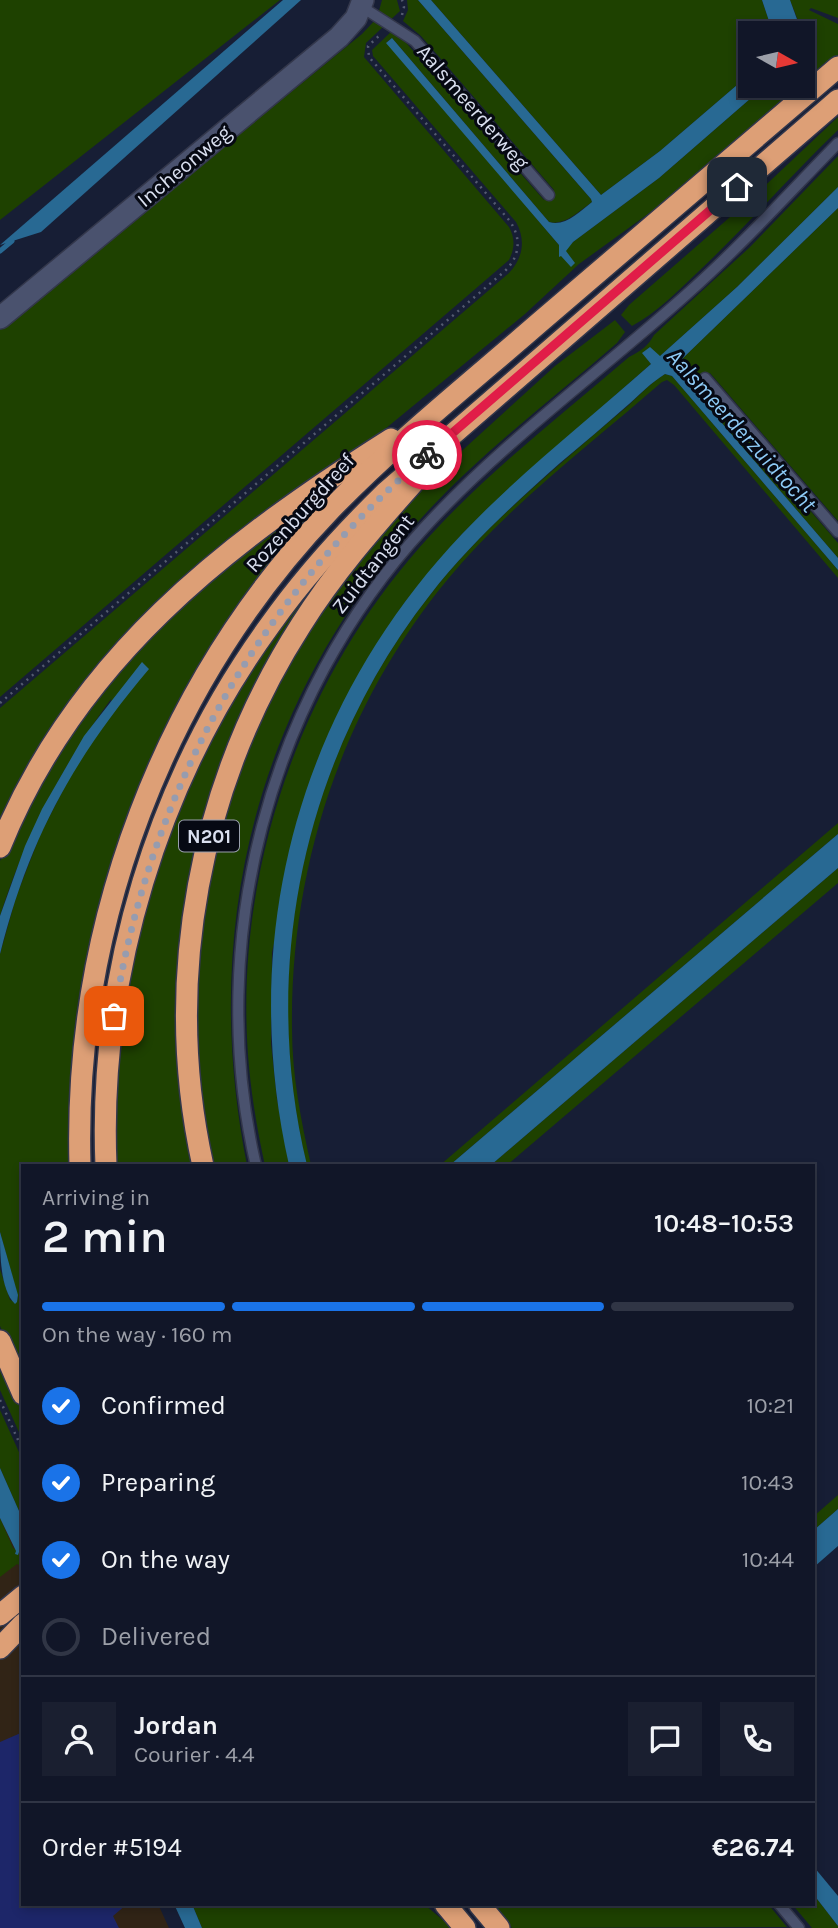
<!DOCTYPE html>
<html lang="en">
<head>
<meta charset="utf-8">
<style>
  :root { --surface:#111628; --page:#1a1f30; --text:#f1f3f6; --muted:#9c9fa8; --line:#303545; --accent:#1a73e8 }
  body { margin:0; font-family:Karla,sans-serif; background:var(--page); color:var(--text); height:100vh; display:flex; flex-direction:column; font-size:26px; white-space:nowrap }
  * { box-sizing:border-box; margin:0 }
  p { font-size:23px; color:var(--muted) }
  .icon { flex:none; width:38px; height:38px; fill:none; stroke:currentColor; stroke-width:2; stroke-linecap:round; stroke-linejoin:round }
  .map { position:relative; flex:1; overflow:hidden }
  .side { position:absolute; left:21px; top:1164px; width:794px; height:742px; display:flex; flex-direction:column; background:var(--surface); border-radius:0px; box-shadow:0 4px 10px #0003,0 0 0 2px var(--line) }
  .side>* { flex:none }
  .needle { width:46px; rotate:98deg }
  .tools { position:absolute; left:738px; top:21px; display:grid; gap:14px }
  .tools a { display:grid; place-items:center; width:77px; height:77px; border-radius:0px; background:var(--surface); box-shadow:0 4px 10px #0003,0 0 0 2px var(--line); font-size:35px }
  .pin { position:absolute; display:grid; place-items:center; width:60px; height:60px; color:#fff; margin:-30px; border-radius:14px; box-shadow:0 4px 10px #0006 }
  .courier { position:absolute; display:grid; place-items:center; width:70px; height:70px; margin:-35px; border:5px solid #e11d48; border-radius:50%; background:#fff; color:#222; box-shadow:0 2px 9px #0007 }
  .summary em { font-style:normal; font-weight:600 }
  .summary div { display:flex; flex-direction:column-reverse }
  .summary { display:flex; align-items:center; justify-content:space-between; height:119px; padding:0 21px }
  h1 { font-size:46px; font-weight:600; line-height:52px }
  .bar { display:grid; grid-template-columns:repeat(4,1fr); gap:10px 7px; align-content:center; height:84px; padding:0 21px }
  .bar i { height:9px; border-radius:5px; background:var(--line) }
  .bar .selected { background:var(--accent) }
  .bar p { grid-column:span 4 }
  .line { display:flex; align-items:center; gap:18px; padding:0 21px; border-top:2px solid var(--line) }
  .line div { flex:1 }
  .round { display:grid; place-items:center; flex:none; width:74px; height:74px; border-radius:0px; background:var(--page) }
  ol { padding:0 21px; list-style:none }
  li { display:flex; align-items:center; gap:21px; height:77px }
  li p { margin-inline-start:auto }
  li .icon { padding:7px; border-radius:50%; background:var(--accent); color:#fff; stroke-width:4 }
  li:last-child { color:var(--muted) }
  li i { width:38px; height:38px; border:4px solid var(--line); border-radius:50% }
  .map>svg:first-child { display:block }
</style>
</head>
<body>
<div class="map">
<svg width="838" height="1928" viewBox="0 0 838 1928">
  <rect width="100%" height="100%" fill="#171e35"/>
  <!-- industrial -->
  <polygon fill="#312416" points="0,1518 23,1553 23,1904 158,1904 169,1928 0,1928"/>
  <!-- green -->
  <g fill="#1e4100">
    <polygon points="0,0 280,0 0,220"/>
    <path d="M 382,0 L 397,0 L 400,11 L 366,43 L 364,57 L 509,227 C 515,238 515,248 509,260 L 0,697 L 0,330 L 362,34 L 377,18 Z"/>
    <path d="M 407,0 L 418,0 L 591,199 L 592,202 C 579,211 565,226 549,222 L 392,38 L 387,42 L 559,245 L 559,256 L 573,242 L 659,178 L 765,86 L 802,86 L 677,193 L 579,264 L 525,314 L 385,429 L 237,541 L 158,607 L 0,834 L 0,708 L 509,273 C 523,258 526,240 516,222 L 373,56 L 372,50 L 394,29 L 544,200 L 554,190 L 421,36 L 403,21 L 408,10 Z"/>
    <polygon points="431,0 762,0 773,33 751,33 751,73 660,151 601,195"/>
    <polygon points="790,0 838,0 838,18 811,8 809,10 838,24 838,55 803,85 803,33"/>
    <path d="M 838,117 L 838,130 C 790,176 746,227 698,272 C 677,292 656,313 632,326 L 621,315 L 629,305 L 753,197 Z"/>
    <path d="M 838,156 L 838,187 L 737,287 L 659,357 L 650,347 L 643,353 L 651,364 L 524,475 L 462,534 L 405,602 L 382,637 L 341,707 L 316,764 L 272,952 L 271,1044 L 277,1099 L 289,1165 L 265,1166 C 258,1133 252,1100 249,1067 C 232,881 296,688 419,548 C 481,477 558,418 629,357 C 641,351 648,346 654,335 L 750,247 Z"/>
    <polygon points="838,208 838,521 710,373 699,381 838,543 838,558 678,372 682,359"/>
    <path d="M 615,320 L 625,332 L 617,343 C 554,398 484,450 427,512 C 258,693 199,925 247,1165 L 208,1166 L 196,1091 L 197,923 L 236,764 L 310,620 L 411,497 L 555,366 Z"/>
    <path d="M 665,374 L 672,376 L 838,570 L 838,578 L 674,385 L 667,380 L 662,382 C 592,443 507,507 448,579 C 343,706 290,865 292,1029 C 292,1075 301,1121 311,1165 L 307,1166 C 258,968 304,755 430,595 C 468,546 514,504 560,464 C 583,444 606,424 629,405 C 640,394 652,382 665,374 Z"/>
    <path d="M 319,492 L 326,501 L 134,804 L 105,888 L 71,1165 L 23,1166 L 23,1382 L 0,1326 L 0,1269 L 10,1300 L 17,1302 L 18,1297 L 0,1232 L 0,954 L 16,897 L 41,833 L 76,765 L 113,711 L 111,699 C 62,766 25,837 0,916 L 0,861 L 40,775 L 152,627 Z"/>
    <path d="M 354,537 L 311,600 L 196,866 L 198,1165 L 115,1166 C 115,1114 117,1063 124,1012 C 144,869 206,720 296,605 C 314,582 335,560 354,537 Z"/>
    <polygon points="838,823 838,834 450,1165 439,1166"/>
    <polygon points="838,868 838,883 507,1165 491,1165"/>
    <polygon points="0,1354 23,1406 23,1441 0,1390"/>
    <polygon points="0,1410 23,1461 23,1520 0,1468"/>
    <polygon points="838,1495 838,1509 814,1530 814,1516"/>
    <polygon points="0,1518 13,1548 23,1553 23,1567 17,1564 0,1577"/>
    <polygon points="814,1895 838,1926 838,1928 812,1928 792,1904 814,1904"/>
    <polygon points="192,1904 424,1904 452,1928 202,1928"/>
    <polygon points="491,1904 768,1904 787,1927 512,1928"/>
  </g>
  <!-- water -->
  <g fill="#286993">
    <polygon points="283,0 301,0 41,232 0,245"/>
    <path d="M 418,0 L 431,0 L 601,195 L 660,151 L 751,73 L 751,86 L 765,86 L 659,178 L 573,242 L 566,251 L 575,263 L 571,267 L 561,256 L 559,257 L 559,245 L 386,43 L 392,38 L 549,222 C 565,227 579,212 592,202 L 591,199 Z"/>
    <polygon points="762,0 790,0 802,33 773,33"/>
    <path d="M 838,187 L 838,208 L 682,359 L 678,372 L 838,558 L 838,570 L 672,376 L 665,374 C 652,382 640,394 629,404 C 606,424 583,444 560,463 C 514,504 468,546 430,595 C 304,755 259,968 307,1165 L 289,1165 C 237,935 299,706 462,534 C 520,473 588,420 651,364 L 642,353 L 650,347 L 660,356 L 737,287 Z"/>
    <path d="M 142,662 L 149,669 C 73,759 29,839 0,954 L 0,916 L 25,846 L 42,809 L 84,736 Z"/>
    <polygon points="838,834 838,868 491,1165 450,1165"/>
    <path d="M 0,1232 L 18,1295 L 17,1302 L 15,1304 C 0,1290 0,1252 0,1232 Z"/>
    <polygon points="0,1468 23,1520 23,1553 19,1552 18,1555 15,1554 16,1551 0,1518"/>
    <polygon points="838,1509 838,1546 814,1567 814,1530"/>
    <polygon points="814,1867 838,1896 838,1926 814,1895"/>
    <polygon points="174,1904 192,1904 202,1928 185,1928"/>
  </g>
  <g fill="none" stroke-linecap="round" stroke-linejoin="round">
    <!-- stream -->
    <polyline stroke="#286993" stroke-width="5" points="0,251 12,241"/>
  </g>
  <!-- building -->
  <polygon fill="#1d2669" points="23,1732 23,1904 127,1904 113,1916 119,1928 0,1928 0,1742"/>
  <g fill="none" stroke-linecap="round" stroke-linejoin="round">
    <defs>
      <g id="lane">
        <polyline points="362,7 415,41 549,195"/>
        <polyline points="705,378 838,532"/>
        <path d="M 256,1166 C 204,942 268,697 424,528 C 503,442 600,372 687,294 C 740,247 788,194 838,143"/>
        <polyline points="779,1904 799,1928"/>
      </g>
      <polyline id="secondary" points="0,318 339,37 356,18 363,0"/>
      <g id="highway">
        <path d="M 0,847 C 76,659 225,544 391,439"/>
        <path d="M 80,1166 C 73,925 164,683 331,509 C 396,442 470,383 540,322 C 639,237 739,152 838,67"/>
        <path d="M 106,1166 C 98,975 158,779 270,625 C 304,577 343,534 385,493 L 838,100"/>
        <path d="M 203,1166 C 162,981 199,784 301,625 C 333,574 373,528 413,483"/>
        <polyline points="0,1341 23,1394"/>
        <polyline points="0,1615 23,1596"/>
        <polyline points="0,1648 23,1624"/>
        <polyline points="445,1904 465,1928"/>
        <polyline points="479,1904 499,1928"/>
      </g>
    </defs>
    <!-- lane casing -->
    <use href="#lane" stroke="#33374b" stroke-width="13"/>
    <!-- secondary casing -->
    <use href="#secondary" stroke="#33374b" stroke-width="24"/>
    <!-- highway casing -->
    <use href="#highway" stroke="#33374b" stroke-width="24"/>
    <!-- path -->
    <g stroke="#545b70" stroke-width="2.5" stroke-dasharray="2 5" stroke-linecap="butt">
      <polyline points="402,15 404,7 402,0"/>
      <path d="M 0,703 L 505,271 C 520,256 522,238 509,220 L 369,57 L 368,46 L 381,34"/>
      <polyline points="0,1400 23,1451"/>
    </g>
    <!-- lane -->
    <use href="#lane" stroke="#4a526e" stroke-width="10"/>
    <!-- secondary -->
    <use href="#secondary" stroke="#4a526e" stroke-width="21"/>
    <!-- highway -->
    <use href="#highway" stroke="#dd9f76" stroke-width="21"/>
  </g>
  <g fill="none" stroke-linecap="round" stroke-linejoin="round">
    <!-- done -->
    <path stroke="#969caf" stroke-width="7" stroke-dasharray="0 12.6" d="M 114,1016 C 149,792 255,603 427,455"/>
    <!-- route -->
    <polyline stroke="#e11d48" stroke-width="9" points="427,455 737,187"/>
  </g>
  <g text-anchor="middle" stroke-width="6" stroke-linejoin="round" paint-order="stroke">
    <!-- shield labels -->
    <rect fill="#060913" stroke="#9aa0ae" stroke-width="2" x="179" y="820.5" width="60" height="31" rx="5"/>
    <g font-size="19" font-weight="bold" fill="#dae0f0">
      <text x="209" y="843">N201</text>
    </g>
    <!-- street labels -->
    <g font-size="21" fill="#dae0f0" stroke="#060913">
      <text transform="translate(473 107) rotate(49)" y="7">Aalsmeerderweg</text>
      <text transform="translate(184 166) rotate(-40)" y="7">Incheonweg</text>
      <text transform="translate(300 513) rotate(-48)" y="7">Rozenburgdreef</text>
      <text transform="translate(373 564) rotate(-52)" y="7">Zuidtangent</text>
    </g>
    <!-- water labels -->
    <g font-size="23" font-style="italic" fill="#8ecbf7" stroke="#060913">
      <text transform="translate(742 430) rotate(48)" y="8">Aalsmeerderzuidtocht</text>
    </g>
  </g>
</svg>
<div class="tools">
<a><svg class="needle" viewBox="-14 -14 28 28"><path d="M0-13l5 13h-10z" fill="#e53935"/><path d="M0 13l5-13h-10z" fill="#9c9fa8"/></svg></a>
</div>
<div class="pin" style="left:114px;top:1016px;background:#ea580c"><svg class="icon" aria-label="bag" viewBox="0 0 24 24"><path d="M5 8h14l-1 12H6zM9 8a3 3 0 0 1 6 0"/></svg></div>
<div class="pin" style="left:737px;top:187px;background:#1f2937"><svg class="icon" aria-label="home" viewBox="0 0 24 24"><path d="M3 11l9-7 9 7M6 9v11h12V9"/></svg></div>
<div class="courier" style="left:427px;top:455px"><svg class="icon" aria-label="bike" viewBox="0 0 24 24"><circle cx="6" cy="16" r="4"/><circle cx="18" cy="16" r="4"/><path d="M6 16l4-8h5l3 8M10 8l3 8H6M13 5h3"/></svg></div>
<section class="side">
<div class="summary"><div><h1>2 min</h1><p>Arriving in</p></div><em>10:48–10:53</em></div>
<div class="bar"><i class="selected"></i><i class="selected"></i><i class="selected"></i><i></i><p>On the way · 160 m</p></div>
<ol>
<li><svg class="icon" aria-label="check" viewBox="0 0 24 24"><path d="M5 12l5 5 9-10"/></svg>Confirmed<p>10:21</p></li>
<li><svg class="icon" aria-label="check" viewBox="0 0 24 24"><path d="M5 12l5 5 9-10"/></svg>Preparing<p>10:43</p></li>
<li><svg class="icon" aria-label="check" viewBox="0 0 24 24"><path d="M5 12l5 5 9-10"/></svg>On the way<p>10:44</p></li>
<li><i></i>Delivered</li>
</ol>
<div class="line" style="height:126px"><a class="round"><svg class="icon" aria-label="person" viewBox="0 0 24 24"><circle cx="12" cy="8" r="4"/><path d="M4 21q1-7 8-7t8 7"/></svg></a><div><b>Jordan</b><p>Courier · 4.4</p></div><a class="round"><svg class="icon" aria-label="chat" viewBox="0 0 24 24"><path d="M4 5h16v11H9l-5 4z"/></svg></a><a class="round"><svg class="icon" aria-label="phone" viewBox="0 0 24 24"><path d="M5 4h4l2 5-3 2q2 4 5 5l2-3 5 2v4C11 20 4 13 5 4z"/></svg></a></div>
<div class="line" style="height:91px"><div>Order #5194</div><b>€26.74</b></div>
</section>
</div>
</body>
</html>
